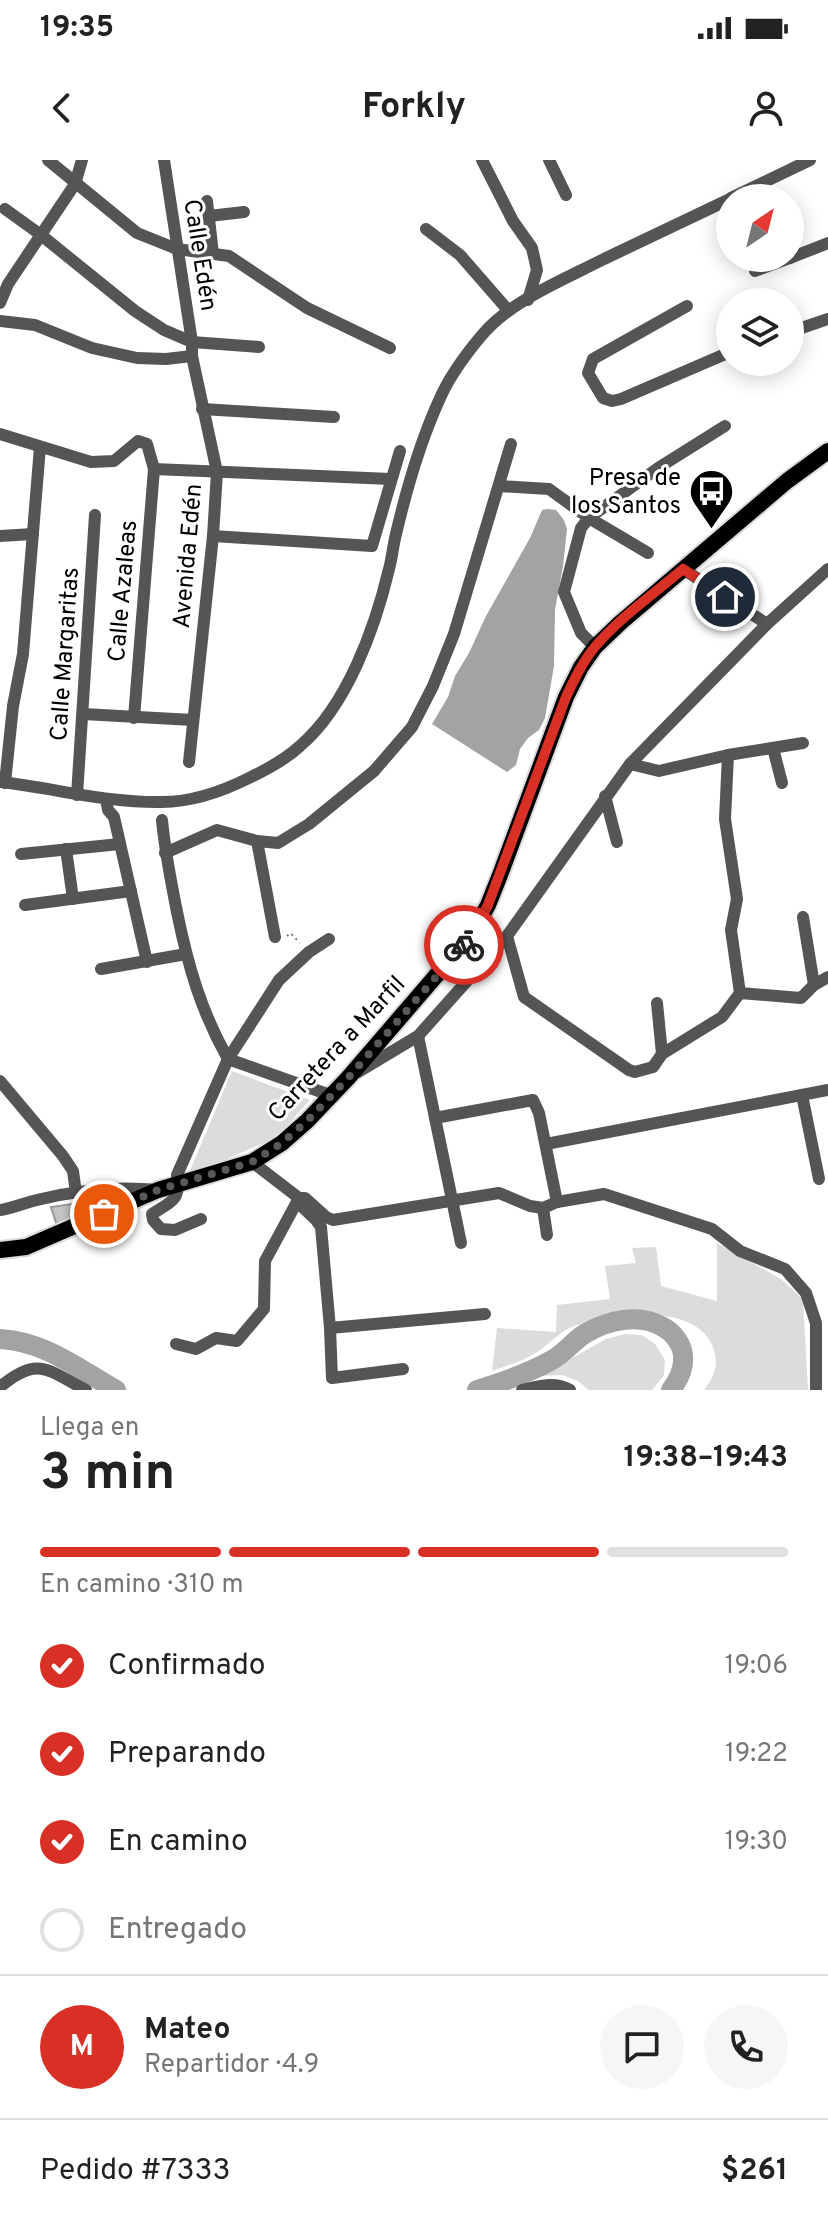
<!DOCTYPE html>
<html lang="es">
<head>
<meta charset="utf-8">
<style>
  :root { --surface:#fff; --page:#f6f6f6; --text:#222; --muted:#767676; --line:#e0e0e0; --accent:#d93025 }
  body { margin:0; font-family:Overpass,sans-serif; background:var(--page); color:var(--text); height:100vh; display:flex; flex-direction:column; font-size:30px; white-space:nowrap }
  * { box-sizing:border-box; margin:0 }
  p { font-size:26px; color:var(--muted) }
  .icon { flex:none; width:44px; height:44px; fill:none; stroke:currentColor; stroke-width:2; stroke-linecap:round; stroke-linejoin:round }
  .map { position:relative; height:1230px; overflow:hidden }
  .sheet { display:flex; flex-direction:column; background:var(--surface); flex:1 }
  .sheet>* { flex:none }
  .needle { width:52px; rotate:35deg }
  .tools { position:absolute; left:716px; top:24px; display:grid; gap:16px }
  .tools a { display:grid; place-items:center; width:88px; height:88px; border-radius:50%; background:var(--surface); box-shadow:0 4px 20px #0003; font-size:40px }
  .pin { position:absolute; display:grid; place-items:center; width:68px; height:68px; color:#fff; margin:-34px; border:4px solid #fff; border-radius:50%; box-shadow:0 2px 8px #0007 }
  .courier { position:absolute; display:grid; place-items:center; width:80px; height:80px; margin:-40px; border:6px solid #d93025; border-radius:50%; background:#fff; color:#222; box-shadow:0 2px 10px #0007 }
  .headline em { font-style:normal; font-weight:700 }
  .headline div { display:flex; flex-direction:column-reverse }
  .headline { display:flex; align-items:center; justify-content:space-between; height:136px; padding:0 40px }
  h1 { font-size:52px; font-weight:700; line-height:60px }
  .bar { display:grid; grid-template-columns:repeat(4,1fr); gap:12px 8px; align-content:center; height:96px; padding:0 40px }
  .bar i { height:10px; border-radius:6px; background:var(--line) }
  .bar .active { background:var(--accent) }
  .bar p { grid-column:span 4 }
  .line { display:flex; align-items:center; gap:20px; padding:0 40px; border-top:2px solid var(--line) }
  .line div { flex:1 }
  .round { display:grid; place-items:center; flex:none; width:84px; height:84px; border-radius:42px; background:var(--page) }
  ol { padding:0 40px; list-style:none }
  li { display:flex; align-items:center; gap:24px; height:88px }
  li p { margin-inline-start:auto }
  li .icon { padding:8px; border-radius:50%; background:var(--accent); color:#fff; stroke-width:4 }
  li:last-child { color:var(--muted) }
  li i { width:44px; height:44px; border:4px solid var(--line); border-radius:50% }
  .status { display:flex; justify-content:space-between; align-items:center; height:56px; padding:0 40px; background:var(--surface); direction:ltr }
  .status svg { height:22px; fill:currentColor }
  header { display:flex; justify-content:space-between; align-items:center; height:104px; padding:0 40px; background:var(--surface); font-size:36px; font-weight:700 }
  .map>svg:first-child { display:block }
</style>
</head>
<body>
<div class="status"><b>19:35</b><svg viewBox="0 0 49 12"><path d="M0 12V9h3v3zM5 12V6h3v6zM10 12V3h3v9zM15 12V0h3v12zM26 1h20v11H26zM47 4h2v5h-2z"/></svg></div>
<header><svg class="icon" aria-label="back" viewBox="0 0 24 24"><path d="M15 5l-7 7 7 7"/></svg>Forkly<svg class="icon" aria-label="person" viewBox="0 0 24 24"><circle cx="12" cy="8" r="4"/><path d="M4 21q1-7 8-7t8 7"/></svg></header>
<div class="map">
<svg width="828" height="1230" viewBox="0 0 828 1230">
  <rect width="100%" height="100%" fill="#fff"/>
  <!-- green -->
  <g fill="#dcdcdc">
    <polygon points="232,911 310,940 277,977 222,1001 189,1013"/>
    <path d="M 717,1083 L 781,1119 L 803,1139 L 808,1230 L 704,1230 C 715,1215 720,1204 712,1185 C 694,1142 606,1153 572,1167 C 559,1172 549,1185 537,1192 C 523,1201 507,1206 492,1211 L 497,1168 L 556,1172 L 557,1145 L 610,1139 L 605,1106 L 636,1103 L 632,1088 L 656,1087 L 661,1126 L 717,1141 Z"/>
    <polygon points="625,1174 642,1175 655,1184 665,1200 664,1215 652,1230 589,1230 578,1221 562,1215 540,1216 606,1179"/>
  </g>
  <!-- water -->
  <polygon fill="#a3a3a3" points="548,349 556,350 564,360 567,369 563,406 555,450 554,506 545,558 539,570 528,578 520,589 516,605 507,612 432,564 448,537 455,516 469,493 486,456 530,378 542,350"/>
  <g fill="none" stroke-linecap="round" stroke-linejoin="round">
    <!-- river -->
    <g stroke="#a3a3a3" stroke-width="20">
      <path d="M 0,1179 C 44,1181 79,1209 116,1230"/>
      <path d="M 477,1230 C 503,1222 529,1213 552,1200 C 565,1193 574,1180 586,1173 C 609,1160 639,1153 663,1167 C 671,1171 679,1180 682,1190 C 686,1205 680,1218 671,1230"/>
    </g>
  </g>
  <!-- building -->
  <polygon fill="#c4c4c4" stroke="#999" stroke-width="2" points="100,1040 103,1047 58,1069 51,1047"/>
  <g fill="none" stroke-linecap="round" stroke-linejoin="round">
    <defs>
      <polyline id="major" points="0,1090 26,1087 158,1030 252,1002 282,983 307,961 348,918 472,774 488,745 500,715 566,537 581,507 595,487 620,463 787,321 828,291"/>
    </defs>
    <!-- major casing -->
    <use href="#major" stroke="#dbdbdb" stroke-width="20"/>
    <!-- path -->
    <polyline stroke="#777" stroke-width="2" stroke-dasharray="2 4" stroke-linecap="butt" points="287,776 290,773 300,783"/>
    <!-- minor -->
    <g stroke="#555" stroke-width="12">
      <polyline points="48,0 137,73 177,89 229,96 307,148 390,188"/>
      <polyline points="164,0 192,182 192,196 217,312 213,376 189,602"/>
      <polyline points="482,0 513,61 532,88 537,110 528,140"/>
      <polyline points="549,0 566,35"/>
      <polyline points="731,38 810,0"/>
      <polyline points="207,41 213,94"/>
      <polyline points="5,49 41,75 135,151 164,170 192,182 259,187"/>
      <polyline points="209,56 244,52"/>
      <polyline points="426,69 460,95 508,150"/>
      <polyline points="790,98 828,83"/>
      <polyline points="755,111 790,98"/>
      <polyline points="0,143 8,124 75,24 82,0"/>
      <polyline points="687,146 593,199 588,213 603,238 612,241 621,239 730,192"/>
      <polyline points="0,161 35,165 92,188 137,198 166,199 192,196"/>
      <polyline points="790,172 828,159"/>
      <polyline points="202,249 334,257"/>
      <polyline points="0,274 91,302 114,301 138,281 147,284 154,309 134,558"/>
      <polyline points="154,309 391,319"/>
      <polyline points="499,326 549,329 589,358 648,393"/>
      <polyline points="0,376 33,374"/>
      <polyline points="213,376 372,386 400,291"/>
      <polyline points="683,409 767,464"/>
      <polyline points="595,487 581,473 564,432 581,368 589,358 658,308 725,266"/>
      <polyline points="83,554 193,560"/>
      <polyline points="773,588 782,623"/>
      <polyline points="728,595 725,659 737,739 731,770 740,833"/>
      <polyline points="630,604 659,611 728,595 803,583"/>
      <path d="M 0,622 C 54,628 107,643 162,642 C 192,642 223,631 249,618 C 268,609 285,600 300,586 C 347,546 375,468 389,409 C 392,398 393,386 396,374 C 407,327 421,279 441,236 C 451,214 466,194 482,175 C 510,141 565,119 604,99 C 646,79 688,59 730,39"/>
      <polyline points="5,623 13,546 23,494 40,287"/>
      <polyline points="77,635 95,355"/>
      <polyline points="605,636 617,682"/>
      <polyline points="106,639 108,650 114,657 147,802"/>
      <path d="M 162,660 C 165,692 171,722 177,752 C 188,806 201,851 228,899 L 330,935"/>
      <polyline points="257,681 275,777"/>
      <polyline points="66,689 73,739"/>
      <polyline points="165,693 217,670 257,681 278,683 309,664 374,611 412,567 433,526 454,474 511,284"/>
      <polyline points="21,694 120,684"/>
      <polyline points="25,745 131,731"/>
      <polyline points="803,757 814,825"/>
      <polyline points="507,776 524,837 629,910 635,912 653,907 662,894 722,857 740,833 801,838 814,825 828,817"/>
      <polyline points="101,809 186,794"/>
      <polyline points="657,843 662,894"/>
      <polyline points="418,876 461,1083"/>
      <polyline points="358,912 418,876 507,776 630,604 767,464 828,409"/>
      <polyline points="0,921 63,996 73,1011 76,1033"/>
      <polyline points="802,935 819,1019"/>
      <polyline points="435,958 533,940 539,953 557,1042"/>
      <polyline points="546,984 828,930"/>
      <polyline points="252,1002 299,1038 305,1038 326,1057 333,1060 499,1033 530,1046 543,1048 557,1042 604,1034 712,1069 740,1091 785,1109 806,1133 816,1163 816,1230"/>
      <polyline points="297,1042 316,1060 321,1067 330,1168 332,1218 403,1209"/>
      <polyline points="543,1048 547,1075"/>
      <path d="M 0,1050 C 13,1048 24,1043 37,1040 C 76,1030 118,1026 158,1030"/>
      <path d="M 201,1059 L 175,1070 L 161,1069 L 153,1060 L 152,1054 C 172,1041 181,1040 177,1015 L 228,899 L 279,820 L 309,792 L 329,779"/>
      <polyline points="330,1168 485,1154"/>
      <polyline points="176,1184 196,1189 216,1178 237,1181 264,1149 265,1101 299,1038"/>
      <path d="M 0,1227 C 38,1195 47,1210 86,1230"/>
      <path d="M 522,1230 C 539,1226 555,1221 570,1230"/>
    </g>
    <!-- major -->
    <use href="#major" stroke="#000" stroke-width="16"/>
  </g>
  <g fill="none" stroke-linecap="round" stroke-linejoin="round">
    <!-- done -->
    <polyline stroke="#595959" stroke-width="8" stroke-dasharray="0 14.4" points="104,1054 158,1030 252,1002 282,983 307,961 348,918 464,785"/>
    <!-- route -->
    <path stroke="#d93025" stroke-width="10" d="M 464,785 L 472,774 L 488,745 L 566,537 C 574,520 582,503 594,488 C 619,458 654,434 683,409 L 725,437"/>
  </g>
  <!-- icons -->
  <defs>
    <symbol id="bus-pin" viewBox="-11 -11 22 30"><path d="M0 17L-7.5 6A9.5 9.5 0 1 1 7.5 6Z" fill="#000" stroke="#fff"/><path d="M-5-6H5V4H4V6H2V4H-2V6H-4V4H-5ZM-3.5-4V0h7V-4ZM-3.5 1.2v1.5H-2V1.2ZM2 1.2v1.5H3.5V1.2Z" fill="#fff"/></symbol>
  </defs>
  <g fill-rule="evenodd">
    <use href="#bus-pin" x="686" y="306" width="51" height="69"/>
  </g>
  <g text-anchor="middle" stroke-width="6" stroke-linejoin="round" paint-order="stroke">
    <!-- street labels -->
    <g font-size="24" fill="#000" stroke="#fff">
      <text transform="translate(201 95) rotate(81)" y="8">Calle Edén</text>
      <text transform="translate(187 396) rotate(-85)" y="8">Avenida Edén</text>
      <text transform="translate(122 431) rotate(-85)" y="8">Calle Azaleas</text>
      <text transform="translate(64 494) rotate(-86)" y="8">Calle Margaritas</text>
      <text transform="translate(336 888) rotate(-47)" y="8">Carretera a Marfil</text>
    </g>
    <!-- poi labels -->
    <g font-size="24" fill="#000" stroke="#fff" text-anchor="end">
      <text x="681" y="325">Presa de<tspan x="681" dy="28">los Santos</tspan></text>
    </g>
  </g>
</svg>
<div class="tools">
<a><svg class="needle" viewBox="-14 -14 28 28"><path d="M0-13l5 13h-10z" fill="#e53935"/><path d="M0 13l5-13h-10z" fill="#767676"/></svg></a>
<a><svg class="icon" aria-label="layers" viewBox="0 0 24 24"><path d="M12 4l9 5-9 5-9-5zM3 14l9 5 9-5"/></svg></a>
</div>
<div class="pin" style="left:104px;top:1054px;background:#ea580c"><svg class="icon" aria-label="bag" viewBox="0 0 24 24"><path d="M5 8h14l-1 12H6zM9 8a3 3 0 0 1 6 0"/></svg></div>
<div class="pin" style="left:725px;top:437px;background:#1f2937"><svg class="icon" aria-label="home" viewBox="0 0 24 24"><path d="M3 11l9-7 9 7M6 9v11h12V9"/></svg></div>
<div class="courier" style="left:464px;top:785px"><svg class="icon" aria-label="bike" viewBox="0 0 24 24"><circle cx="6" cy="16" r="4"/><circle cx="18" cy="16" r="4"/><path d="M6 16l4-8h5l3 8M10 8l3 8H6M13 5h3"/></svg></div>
</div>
<section class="sheet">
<div class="headline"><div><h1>3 min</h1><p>Llega en</p></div><em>19:38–19:43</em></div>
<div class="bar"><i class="active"></i><i class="active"></i><i class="active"></i><i></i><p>En camino · 310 m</p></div>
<ol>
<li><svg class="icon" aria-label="check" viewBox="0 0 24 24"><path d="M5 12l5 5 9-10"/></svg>Confirmado<p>19:06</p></li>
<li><svg class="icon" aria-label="check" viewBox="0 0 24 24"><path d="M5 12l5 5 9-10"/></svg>Preparando<p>19:22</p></li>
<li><svg class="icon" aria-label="check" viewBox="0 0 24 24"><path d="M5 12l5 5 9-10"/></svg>En camino<p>19:30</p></li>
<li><i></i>Entregado</li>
</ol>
<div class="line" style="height:144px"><b class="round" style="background:var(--accent);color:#fff">M</b><div><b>Mateo</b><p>Repartidor · 4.9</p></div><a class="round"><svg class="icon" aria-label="chat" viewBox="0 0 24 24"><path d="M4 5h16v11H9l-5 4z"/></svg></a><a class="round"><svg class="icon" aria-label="phone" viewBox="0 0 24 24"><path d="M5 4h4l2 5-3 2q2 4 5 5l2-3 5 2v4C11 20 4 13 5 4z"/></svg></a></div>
<div class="line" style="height:104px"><div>Pedido #7333</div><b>$261</b></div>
</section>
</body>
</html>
